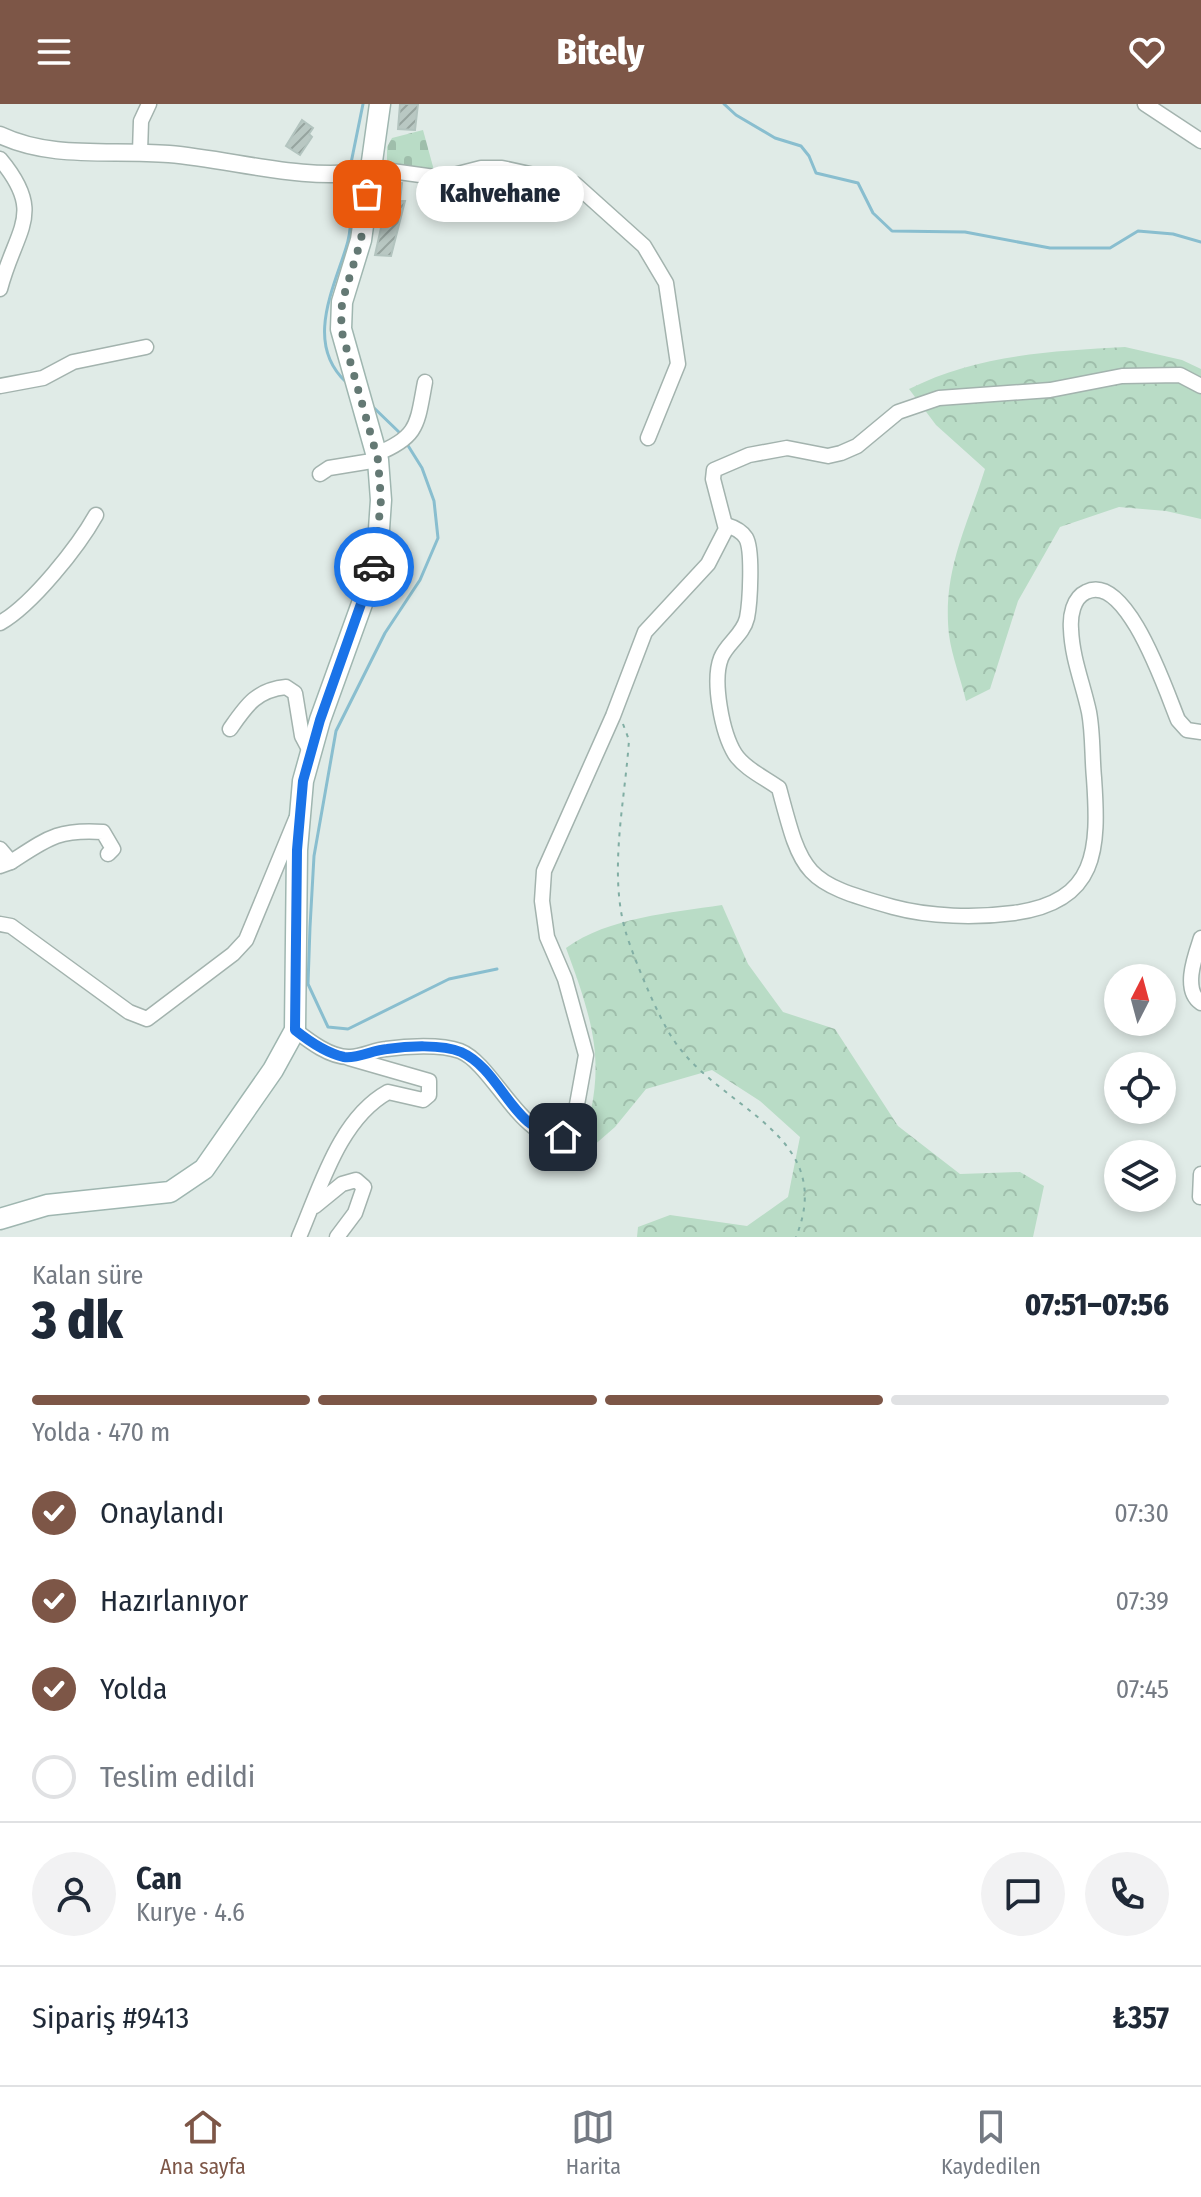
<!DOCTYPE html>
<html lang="tr">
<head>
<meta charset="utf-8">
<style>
  :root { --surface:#fff; --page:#f2f2f3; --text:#1f2937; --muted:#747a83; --line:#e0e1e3; --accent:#7d5647 }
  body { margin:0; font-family:"Fira Sans Condensed",sans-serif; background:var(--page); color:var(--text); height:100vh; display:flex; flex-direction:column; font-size:30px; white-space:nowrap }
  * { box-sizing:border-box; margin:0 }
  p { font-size:26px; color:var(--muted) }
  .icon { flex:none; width:44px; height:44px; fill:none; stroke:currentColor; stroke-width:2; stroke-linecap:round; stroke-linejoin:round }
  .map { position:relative; height:1133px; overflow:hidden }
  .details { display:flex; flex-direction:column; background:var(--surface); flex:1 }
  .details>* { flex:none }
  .needle { width:52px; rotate:6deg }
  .tools { position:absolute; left:1104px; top:860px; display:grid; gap:16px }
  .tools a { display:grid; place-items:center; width:72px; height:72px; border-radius:50%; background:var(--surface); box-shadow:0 4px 12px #0003; font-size:40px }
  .pin { position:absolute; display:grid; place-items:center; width:68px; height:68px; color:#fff; margin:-34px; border-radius:16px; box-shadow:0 4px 12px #0006 }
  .courier { position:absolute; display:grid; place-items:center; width:80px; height:80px; margin:-40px; border:6px solid #1a73e8; border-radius:50%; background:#fff; color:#222; box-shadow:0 2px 10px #0007 }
  .bubble { position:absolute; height:56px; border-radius:28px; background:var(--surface); box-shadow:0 4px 12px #0003; font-size:26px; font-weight:800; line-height:56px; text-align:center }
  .headline em { font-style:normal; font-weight:800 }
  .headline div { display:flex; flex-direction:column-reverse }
  .headline { display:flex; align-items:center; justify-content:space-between; height:136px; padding:0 32px }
  h1 { font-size:52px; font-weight:800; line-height:60px }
  .bar { display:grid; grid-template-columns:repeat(4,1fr); gap:12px 8px; align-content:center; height:96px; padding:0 32px }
  .bar i { height:10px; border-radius:6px; background:var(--line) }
  .bar .current { background:var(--accent) }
  .bar p { grid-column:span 4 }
  .line { display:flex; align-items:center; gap:20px; padding:0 32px; border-top:2px solid var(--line) }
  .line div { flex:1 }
  .round { display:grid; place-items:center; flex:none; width:84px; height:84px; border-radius:42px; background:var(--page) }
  ol { padding:0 32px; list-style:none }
  li { display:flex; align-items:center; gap:24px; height:88px }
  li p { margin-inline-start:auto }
  li .icon { padding:8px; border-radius:50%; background:var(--accent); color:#fff; stroke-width:4 }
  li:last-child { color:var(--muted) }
  li i { width:44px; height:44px; border:4px solid var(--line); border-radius:50% }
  header { display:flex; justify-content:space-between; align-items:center; height:104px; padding:0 32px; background:var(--accent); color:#fff; font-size:36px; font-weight:800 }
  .menu { display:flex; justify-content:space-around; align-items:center; height:112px; border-top:2px solid var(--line); background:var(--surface); font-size:22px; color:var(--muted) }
  .menu a { display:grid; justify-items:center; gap:4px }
  .menu .current { color:var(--accent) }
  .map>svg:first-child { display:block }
</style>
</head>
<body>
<header><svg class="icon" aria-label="menu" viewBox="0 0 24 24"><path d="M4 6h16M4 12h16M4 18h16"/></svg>Bitely<svg class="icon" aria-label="heart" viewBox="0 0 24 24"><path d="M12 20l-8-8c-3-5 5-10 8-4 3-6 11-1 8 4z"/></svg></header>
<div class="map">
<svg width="1201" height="1133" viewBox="0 0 1201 1133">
  <defs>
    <pattern id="forest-crowns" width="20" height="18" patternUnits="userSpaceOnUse" patternTransform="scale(2)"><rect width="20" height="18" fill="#b9dcc6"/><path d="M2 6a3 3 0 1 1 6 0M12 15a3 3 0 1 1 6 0" fill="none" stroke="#9fbeab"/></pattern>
    <pattern id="cemetery-stones" width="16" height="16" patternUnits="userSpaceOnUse" patternTransform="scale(2)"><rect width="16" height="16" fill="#b9dcc6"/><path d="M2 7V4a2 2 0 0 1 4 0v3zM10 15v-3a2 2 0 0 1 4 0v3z" fill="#9fbeab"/></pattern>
    <pattern id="building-hatch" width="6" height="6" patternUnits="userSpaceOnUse" patternTransform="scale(2)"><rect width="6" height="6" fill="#b9c8c3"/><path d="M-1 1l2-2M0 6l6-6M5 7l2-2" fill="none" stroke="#96a49f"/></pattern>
  </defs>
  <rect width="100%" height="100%" fill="#e0ebe7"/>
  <!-- forest -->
  <g fill="url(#forest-crowns)">
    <path d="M 1125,243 L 1182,256 L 1201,265 L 1201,415 L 1166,407 L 1119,403 L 1060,423 L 1018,497 L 990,585 L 966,597 C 961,575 952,553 949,531 C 942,467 967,423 985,365 L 936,321 L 909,285 C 976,251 1050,247 1125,243 Z"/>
    <path d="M 722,801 L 748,860 L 783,908 L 835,925 L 898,1022 L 960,1070 L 1020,1068 L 1044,1082 L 1033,1133 L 637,1133 L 638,1123 L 670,1111 L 747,1122 L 788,1093 L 800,1033 L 760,997 L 712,966 L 646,985 L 615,1023 L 576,1057 C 608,969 598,930 566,844 C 609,813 671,809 722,801 Z"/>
  </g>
  <!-- cemetery -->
  <polygon fill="url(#cemetery-stones)" points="423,26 435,70 407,66 387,56 387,43 392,34"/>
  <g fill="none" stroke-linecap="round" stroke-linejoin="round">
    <!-- stream -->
    <g stroke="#89becf" stroke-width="3">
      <polyline points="724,0 736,11 775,34 801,42 809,52 816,69 858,79 873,109 892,127 965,128 1050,144 1110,144 1138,127 1173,130 1201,138"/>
      <polyline points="350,64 363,0"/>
      <path d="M 346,278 C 305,240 333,186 346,144 C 353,123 351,97 350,76"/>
      <polyline points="372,302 401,330"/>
      <polyline points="407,340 422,364 434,397 438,434 420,476 385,529 336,627 314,752 310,823 308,880 328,923 348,925 449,875 497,865"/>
    </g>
  </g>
  <!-- building -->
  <g fill="url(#building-hatch)" stroke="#b3c4bf" stroke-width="2">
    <polygon points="400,0 418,0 415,26 398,25"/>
    <polygon points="302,16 313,24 309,30 312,33 300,51 286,42"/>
    <polygon points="383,76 402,79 400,97 405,97 391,152 375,151 388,92 380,91"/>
  </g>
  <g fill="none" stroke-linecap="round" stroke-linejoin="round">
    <defs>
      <g id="minor">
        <polyline points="1145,0 1201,37"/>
        <polyline points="140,48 141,17 149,0"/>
        <path d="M 0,55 C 46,110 16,124 0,185"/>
        <polyline points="370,64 442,74 481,64 502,64 575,80 644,142 666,179 678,260 648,334"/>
        <polyline points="0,282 43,274 73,258 146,243"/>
        <path d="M 376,350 C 419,333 417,320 425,278"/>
        <polyline points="320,370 329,364 378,356"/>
        <path d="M 726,421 C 733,423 741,426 746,434 C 753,446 750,499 747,514 C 743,531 727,539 721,554 C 712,577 722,629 735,650 C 744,664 765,674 779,684 C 802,771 803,778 893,803 C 930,813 976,814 1014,809 C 1098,798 1099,745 1094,674 C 1092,653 1093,629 1089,608 C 1083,580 1072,554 1071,525 C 1070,512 1073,494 1086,488 C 1127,467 1167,590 1178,616 L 1187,626 L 1201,628"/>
        <path d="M 0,519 C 32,501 78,443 96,411"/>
        <path d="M 230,625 C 246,602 256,586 286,583 L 295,589 L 302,632 L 310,647"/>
        <polyline points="0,745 11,758 0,762"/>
        <path d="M 11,758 C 48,734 58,725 103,728 L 113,745 L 108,750"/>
        <polyline points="0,820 11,822 129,908 147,915 233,850 246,836 296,715"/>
        <path d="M 1201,834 C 1195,852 1182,886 1201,899"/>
        <path d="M 295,926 C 309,937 331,954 350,953 C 362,953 374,946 386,945 C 406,942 441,940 460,947 C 496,961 527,1052 572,1028 L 586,951 L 565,875 L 547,833 L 542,797 L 544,767 L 613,612 L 645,528 L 708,460 L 726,425 L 713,375 L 714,366 L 749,351 L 787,344 L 828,352 L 841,349 L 857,342 L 898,308 L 939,294 L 1050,286 L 1122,272 L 1180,271 L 1201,282"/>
        <polyline points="1200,1093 1201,1070"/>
        <polyline points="315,1102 342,1080 356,1076 364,1083 355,1109 337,1133"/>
        <path d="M 299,1133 C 320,1085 339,1015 388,988 L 423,996 L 429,991 L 429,977 L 349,954"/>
      </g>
      <path id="tertiary" d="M 0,31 C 53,56 112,45 169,50 C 237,56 302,78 370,67"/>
      <polyline id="secondary" points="0,1115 47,1101 170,1088 204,1065 273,966 295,926 297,746 303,677 320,616 368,483 378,440 381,396 378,356 341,225 342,198 361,136 380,0"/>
    </defs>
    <!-- minor casing -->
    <use href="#minor" stroke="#a3b3ae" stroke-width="17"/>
    <!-- tertiary casing -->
    <use href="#tertiary" stroke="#a3b3ae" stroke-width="19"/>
    <!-- secondary casing -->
    <use href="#secondary" stroke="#9fb6b0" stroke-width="23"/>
    <!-- path -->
    <path stroke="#81aea4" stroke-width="2" stroke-dasharray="4 6" stroke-linecap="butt" d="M 623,620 L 629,636 C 625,697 608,769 626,829 C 634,855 658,913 673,935 C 719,1006 838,1029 796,1133"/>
    <!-- minor -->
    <use href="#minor" stroke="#fff" stroke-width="14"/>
    <!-- tertiary -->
    <use href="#tertiary" stroke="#fff" stroke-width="16"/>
    <!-- secondary -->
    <use href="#secondary" stroke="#fff" stroke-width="20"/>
  </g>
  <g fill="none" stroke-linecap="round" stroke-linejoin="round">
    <!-- done -->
    <polyline stroke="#647974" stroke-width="8" stroke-dasharray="0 14.4" points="367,90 361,136 342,198 341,225 378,356 381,396 374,463"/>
    <!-- route -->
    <path stroke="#1a73e8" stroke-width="10" d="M 374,463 L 320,616 L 303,677 L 297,746 L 295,926 C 310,938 326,949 344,953 C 357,955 373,946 387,945 C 407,942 442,940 461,948 C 503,967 511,1028 563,1033"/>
  </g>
</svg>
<div class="tools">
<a><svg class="needle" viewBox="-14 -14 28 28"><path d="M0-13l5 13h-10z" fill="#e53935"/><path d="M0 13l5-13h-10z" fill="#747a83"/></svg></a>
<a><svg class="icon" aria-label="locate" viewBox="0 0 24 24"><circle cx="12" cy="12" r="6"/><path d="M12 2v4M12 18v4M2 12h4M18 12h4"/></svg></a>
<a><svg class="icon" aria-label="layers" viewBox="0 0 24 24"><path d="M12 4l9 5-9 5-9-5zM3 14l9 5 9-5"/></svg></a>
</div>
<div class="pin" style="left:367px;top:90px;background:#ea580c"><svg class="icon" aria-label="bag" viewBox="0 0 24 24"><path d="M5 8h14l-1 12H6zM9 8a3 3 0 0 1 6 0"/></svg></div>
<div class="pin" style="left:563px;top:1033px;background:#1f2937"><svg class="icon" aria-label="home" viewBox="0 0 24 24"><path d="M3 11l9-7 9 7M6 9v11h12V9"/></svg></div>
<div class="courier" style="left:374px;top:463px"><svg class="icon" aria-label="car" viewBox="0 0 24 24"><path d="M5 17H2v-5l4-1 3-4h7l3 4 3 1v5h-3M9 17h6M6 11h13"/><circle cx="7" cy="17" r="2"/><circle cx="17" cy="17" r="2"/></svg></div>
<div class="bubble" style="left:416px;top:62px;width:168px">Kahvehane</div>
</div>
<section class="details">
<div class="headline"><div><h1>3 dk</h1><p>Kalan süre</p></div><em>07:51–07:56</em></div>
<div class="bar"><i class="current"></i><i class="current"></i><i class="current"></i><i></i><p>Yolda · 470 m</p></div>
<ol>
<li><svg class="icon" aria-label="check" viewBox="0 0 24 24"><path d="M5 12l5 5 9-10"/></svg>Onaylandı<p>07:30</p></li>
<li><svg class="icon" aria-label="check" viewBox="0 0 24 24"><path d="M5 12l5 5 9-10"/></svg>Hazırlanıyor<p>07:39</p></li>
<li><svg class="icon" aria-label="check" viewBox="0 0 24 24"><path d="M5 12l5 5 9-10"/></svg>Yolda<p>07:45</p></li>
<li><i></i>Teslim edildi</li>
</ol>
<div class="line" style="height:144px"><a class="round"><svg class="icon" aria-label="person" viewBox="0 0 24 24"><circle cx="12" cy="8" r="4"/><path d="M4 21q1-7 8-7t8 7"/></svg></a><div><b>Can</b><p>Kurye · 4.6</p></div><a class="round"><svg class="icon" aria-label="chat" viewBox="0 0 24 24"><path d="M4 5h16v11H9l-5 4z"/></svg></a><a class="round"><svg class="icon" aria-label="phone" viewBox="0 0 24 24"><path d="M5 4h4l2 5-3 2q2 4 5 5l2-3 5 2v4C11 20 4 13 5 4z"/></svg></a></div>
<div class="line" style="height:104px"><div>Sipariş #9413</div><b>₺357</b></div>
</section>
<nav class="menu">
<a class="current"><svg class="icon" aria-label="home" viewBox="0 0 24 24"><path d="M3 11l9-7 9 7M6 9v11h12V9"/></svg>Ana sayfa</a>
<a><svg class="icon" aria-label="map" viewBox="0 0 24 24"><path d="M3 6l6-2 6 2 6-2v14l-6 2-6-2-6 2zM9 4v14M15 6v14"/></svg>Harita</a>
<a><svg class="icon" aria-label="saved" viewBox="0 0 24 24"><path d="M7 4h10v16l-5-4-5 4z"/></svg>Kaydedilen</a>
</nav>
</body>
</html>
